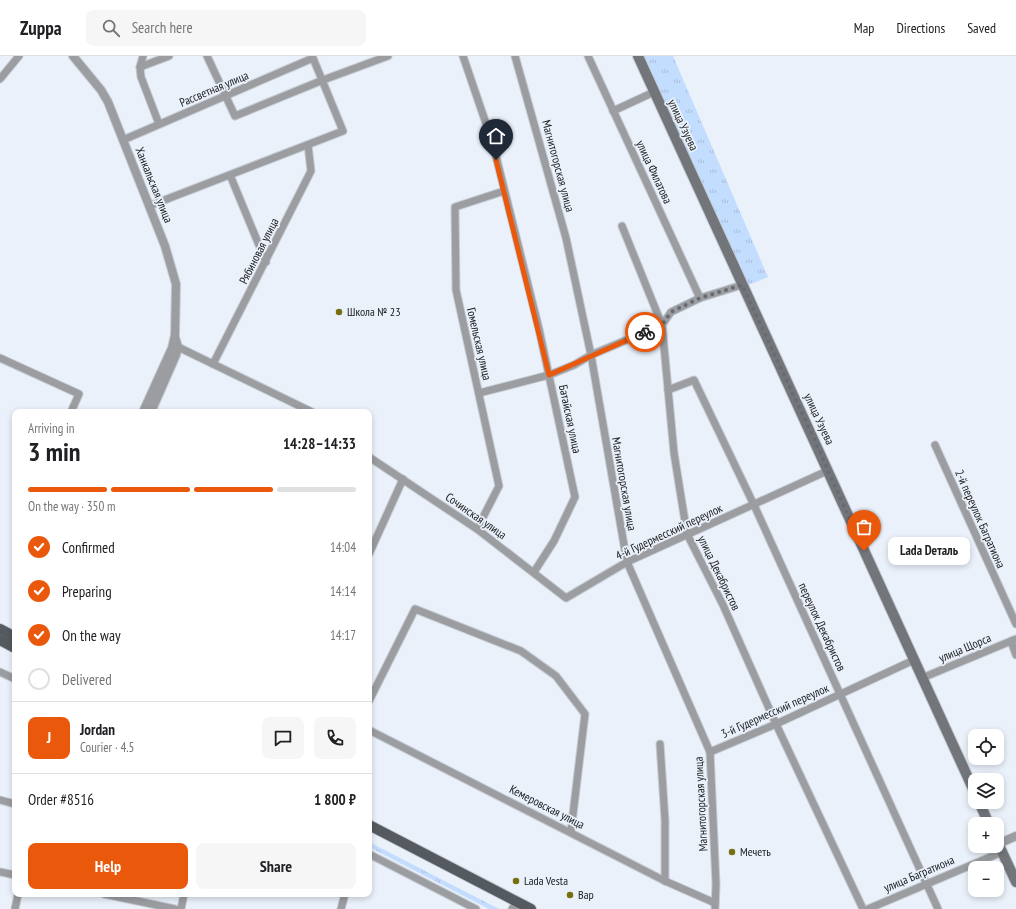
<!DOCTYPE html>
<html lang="en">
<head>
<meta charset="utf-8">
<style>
  :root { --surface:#fff; --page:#f6f6f6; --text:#202124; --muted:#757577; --line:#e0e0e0; --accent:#ea580c }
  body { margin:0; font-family:"PT Sans Narrow",sans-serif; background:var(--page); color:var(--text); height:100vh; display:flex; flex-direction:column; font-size:15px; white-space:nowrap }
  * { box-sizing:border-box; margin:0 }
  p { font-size:13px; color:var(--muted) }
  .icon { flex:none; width:22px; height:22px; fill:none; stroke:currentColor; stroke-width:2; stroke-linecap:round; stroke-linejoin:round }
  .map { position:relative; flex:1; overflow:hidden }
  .sheet { position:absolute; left:12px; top:353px; width:360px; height:488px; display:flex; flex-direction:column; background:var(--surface); border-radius:8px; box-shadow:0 2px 6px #0003 }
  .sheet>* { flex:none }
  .tools { position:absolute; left:968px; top:673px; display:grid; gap:8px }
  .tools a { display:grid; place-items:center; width:36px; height:36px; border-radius:8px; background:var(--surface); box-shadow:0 2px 6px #0003; font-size:20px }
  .pin { position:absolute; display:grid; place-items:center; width:34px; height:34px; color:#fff; margin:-41px -17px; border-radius:50% 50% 50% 0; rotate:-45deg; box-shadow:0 0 4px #0007 }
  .pin .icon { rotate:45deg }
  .courier { position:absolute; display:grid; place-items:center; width:40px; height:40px; margin:-20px; border:3px solid #ea580c; border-radius:50%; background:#fff; color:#222; box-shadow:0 1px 5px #0007 }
  .bubble { position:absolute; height:28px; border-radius:8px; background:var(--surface); box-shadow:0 2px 6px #0003; font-size:13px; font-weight:600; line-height:28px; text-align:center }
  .headline em { font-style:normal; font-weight:600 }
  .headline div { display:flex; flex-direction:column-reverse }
  .headline { display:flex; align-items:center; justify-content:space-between; height:68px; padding:0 16px }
  h1 { font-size:26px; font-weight:600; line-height:30px }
  .bar { display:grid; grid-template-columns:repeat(4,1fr); gap:6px 4px; align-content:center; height:48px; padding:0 16px }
  .bar i { height:5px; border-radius:3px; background:var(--line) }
  .bar .active { background:var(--accent) }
  .bar p { grid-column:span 4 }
  .line { display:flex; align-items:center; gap:10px; padding:0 16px; border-top:1px solid var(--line) }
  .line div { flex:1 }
  .round { display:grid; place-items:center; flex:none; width:42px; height:42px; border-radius:8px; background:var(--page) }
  ol { padding:0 16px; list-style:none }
  li { display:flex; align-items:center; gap:12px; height:44px }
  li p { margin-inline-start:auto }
  li .icon { padding:4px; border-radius:50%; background:var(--accent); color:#fff; stroke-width:4 }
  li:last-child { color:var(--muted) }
  li i { width:22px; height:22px; border:2px solid var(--line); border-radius:50% }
  .button { display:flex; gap:8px; margin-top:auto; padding:8px 16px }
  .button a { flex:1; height:46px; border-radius:8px; background:var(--accent); color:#fff; font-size:16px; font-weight:600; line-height:46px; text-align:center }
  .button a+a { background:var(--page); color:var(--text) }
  header { display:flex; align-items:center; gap:24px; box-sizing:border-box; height:56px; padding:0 20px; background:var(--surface); border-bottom:1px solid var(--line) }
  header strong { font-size:19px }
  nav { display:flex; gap:22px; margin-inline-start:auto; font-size:14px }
  .search { width:280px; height:36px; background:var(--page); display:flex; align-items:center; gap:10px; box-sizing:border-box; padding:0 14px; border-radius:8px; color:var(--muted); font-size:15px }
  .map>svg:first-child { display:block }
</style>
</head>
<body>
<header>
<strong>Zuppa</strong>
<div class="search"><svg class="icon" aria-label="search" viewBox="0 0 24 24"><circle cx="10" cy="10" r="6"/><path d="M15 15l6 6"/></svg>Search here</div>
<nav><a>Map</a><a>Directions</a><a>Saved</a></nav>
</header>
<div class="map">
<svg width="1016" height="853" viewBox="0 0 1016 853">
  <defs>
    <pattern id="grass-tufts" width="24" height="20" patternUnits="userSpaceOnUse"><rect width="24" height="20" fill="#c3ddff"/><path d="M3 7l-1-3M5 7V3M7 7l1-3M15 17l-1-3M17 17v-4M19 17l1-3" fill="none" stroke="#a7bdda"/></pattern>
  </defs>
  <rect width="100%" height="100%" fill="#eaf1fa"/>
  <!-- grass -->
  <g fill="url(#grass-tufts)">
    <polygon points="641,0 673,0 768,221 746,230"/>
    <polygon points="369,786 499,853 489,853 369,791"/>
  </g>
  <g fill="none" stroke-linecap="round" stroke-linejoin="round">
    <defs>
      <g id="minor">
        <polyline points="143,0 140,11 141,21 159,68"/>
        <polyline points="207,0 235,60 323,24 388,0"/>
        <polyline points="463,0 493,88 539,273 575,441 554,485 534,516"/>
        <polyline points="515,0 566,182 591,299 627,506 710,696 716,828 715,853"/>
        <polyline points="588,0 700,242"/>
        <polyline points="140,11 169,0"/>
        <polyline points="0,23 19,0"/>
        <polyline points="613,55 654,36"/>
        <polyline points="123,84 313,2 343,75 149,150"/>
        <polyline points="230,119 266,206"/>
        <polyline points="622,170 662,269 674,397 687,478 723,549 776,668 863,853"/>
        <polyline points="178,291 312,356"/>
        <polyline points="0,302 79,338 71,356"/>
        <polyline points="213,308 311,115 308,89"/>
        <polyline points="668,334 694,324 754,449 938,853"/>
        <polyline points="479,337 549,319 574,309 591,299 662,269 671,256 700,242 742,229"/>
        <polyline points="935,389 1016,568"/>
        <polyline points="369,401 477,473 566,542 627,506 827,415"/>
        <polyline points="477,473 499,430 456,234 455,151 504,135"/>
        <polyline points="369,498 403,423"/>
        <polyline points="1011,585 1016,599"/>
        <polyline points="0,616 15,623"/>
        <polyline points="922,622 1016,583"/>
        <polyline points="369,645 415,553 521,595 556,620 585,658 571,775"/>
        <polyline points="369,674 665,825 715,847"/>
        <polyline points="660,688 665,764 665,825"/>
        <polyline points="710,696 776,668 914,604"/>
        <polyline points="0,744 15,748"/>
        <polyline points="369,798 476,853"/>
        <polyline points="0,816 15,819"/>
        <polyline points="104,838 175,853"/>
        <polyline points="15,853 18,838"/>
        <polyline points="181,853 184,838"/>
        <polyline points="341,853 345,838"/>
        <polyline points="512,853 513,851 526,853"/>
        <polyline points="868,853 1002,796"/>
      </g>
      <g id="tertiary">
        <polyline points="73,0 101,34 108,46 165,190 176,228 175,279 172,292 143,356"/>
        <polyline points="151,356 176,299 178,291 175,281"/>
        <polyline points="998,788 1016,780"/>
      </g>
      <g id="secondary">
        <polyline points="638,0 975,737"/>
        <polyline points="979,746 989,768"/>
        <polyline points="997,785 1016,826"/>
      </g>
      <g id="primary">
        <polyline points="0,573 15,581"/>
        <polyline points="0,584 15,592"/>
        <polyline points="369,769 531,853"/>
      </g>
    </defs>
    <!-- minor casing -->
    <use href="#minor" stroke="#c6ccd4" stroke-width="9"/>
    <!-- tertiary casing -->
    <use href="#tertiary" stroke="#c6ccd4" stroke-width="10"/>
    <!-- secondary casing -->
    <use href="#secondary" stroke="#c6ccd4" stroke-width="12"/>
    <!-- primary casing -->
    <use href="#primary" stroke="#c6ccd4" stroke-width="12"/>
    <!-- minor -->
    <use href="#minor" stroke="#9b9da1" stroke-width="7"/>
    <!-- tertiary -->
    <use href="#tertiary" stroke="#9b9da1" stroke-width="8"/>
    <!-- secondary -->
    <use href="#secondary" stroke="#72767b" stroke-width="10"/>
    <!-- primary -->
    <use href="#primary" stroke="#555a60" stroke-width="10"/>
  </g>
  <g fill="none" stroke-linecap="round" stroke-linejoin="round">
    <!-- done -->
    <polyline stroke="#676a70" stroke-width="4" stroke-dasharray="0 7.2" points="645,276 662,269 671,256 700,242 742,229 815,385 864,495"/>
    <!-- route -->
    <polyline stroke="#ea580c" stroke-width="5" points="496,104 549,319 645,276"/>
  </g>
  <!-- markers -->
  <g fill="#756f10" stroke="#eaf1fa" stroke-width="1.5">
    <circle cx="339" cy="256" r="4"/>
    <circle cx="732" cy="796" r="4"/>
    <circle cx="516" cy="825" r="4"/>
    <circle cx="570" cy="839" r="4"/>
  </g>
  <g text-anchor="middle" stroke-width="3.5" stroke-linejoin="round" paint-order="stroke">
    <!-- street labels -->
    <g font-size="12" fill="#202225" stroke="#eaf1fa">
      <text transform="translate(214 33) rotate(-23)" y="4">Рассветная улица</text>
      <text transform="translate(683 69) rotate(65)" y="4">улица Узуева</text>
      <text transform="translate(558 110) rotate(75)" y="4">Магнитогорская улица</text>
      <text transform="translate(654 116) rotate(65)" y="4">улица Филатова</text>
      <text transform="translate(154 129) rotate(68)" y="4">Ханкальская улица</text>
      <text transform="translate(259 195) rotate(-63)" y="4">Рябиновая улица</text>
      <text transform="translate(479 288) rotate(77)" y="4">Гомельская улица</text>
      <text transform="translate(570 363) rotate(78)" y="4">Батайская улица</text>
      <text transform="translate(819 363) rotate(65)" y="4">улица Узуева</text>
      <text transform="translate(624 428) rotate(80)" y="4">Магнитогорская улица</text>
      <text transform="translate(476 460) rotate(35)" y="4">Сочинская улица</text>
      <text transform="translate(980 463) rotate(66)" y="4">2-й переулок Багратиона</text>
      <text transform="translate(669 476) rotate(-25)" y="4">4-й Гудермесский переулок</text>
      <text transform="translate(719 517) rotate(64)" y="4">улица Декабристов</text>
      <text transform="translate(822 571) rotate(65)" y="4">переулок Декабристов</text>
      <text transform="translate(965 592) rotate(-23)" y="4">улица Щорса</text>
      <text transform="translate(775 655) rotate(-24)" y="4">3-й Гудермесский переулок</text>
      <text transform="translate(701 748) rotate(-93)" y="4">Магнитогорская улица</text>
      <text transform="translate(547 751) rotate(27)" y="4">Кемеровская улица</text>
      <text transform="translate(919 818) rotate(-23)" y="4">улица Багратиона</text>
    </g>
    <!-- poi labels -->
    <g font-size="12" fill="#202225" stroke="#eaf1fa" text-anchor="start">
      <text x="347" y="260">Школа № 23</text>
      <text x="740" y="800">Мечеть</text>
      <text x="524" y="829">Lada Vesta</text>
      <text x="578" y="843">Вар</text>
    </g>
  </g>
</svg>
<div class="tools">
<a><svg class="icon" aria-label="locate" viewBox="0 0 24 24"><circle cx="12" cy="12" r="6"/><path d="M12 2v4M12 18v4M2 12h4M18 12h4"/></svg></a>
<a><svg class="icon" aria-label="layers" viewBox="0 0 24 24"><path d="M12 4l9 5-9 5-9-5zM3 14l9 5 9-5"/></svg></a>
<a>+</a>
<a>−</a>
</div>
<div class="pin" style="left:864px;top:495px;background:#ea580c"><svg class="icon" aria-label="bag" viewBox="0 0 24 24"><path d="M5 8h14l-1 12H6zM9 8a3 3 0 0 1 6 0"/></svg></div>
<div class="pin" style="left:496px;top:104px;background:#1f2937"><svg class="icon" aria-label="home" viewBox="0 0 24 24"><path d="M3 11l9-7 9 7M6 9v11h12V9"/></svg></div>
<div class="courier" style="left:645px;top:276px"><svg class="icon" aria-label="bike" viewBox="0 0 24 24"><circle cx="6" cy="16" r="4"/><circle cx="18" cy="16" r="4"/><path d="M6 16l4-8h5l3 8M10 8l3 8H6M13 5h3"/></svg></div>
<div class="bubble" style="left:888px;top:481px;width:82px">Lada Dеталь</div>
<section class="sheet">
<div class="headline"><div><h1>3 min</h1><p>Arriving in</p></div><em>14:28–14:33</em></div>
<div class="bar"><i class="active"></i><i class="active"></i><i class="active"></i><i></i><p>On the way · 350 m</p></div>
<ol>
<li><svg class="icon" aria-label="check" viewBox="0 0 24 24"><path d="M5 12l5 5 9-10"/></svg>Confirmed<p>14:04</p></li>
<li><svg class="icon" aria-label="check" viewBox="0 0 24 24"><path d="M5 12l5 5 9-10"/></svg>Preparing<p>14:14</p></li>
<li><svg class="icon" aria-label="check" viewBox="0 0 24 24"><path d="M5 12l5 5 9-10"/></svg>On the way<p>14:17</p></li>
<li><i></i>Delivered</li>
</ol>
<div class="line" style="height:72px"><b class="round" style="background:var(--accent);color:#fff">J</b><div><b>Jordan</b><p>Courier · 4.5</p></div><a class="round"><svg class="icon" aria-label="chat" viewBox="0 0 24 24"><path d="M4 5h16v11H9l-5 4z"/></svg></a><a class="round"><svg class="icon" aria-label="phone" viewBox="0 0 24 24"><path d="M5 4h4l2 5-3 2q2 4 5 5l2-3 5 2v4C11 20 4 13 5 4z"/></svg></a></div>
<div class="line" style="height:52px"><div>Order #8516</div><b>1 800 ₽</b></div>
<div class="button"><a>Help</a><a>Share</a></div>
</section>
</div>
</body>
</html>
